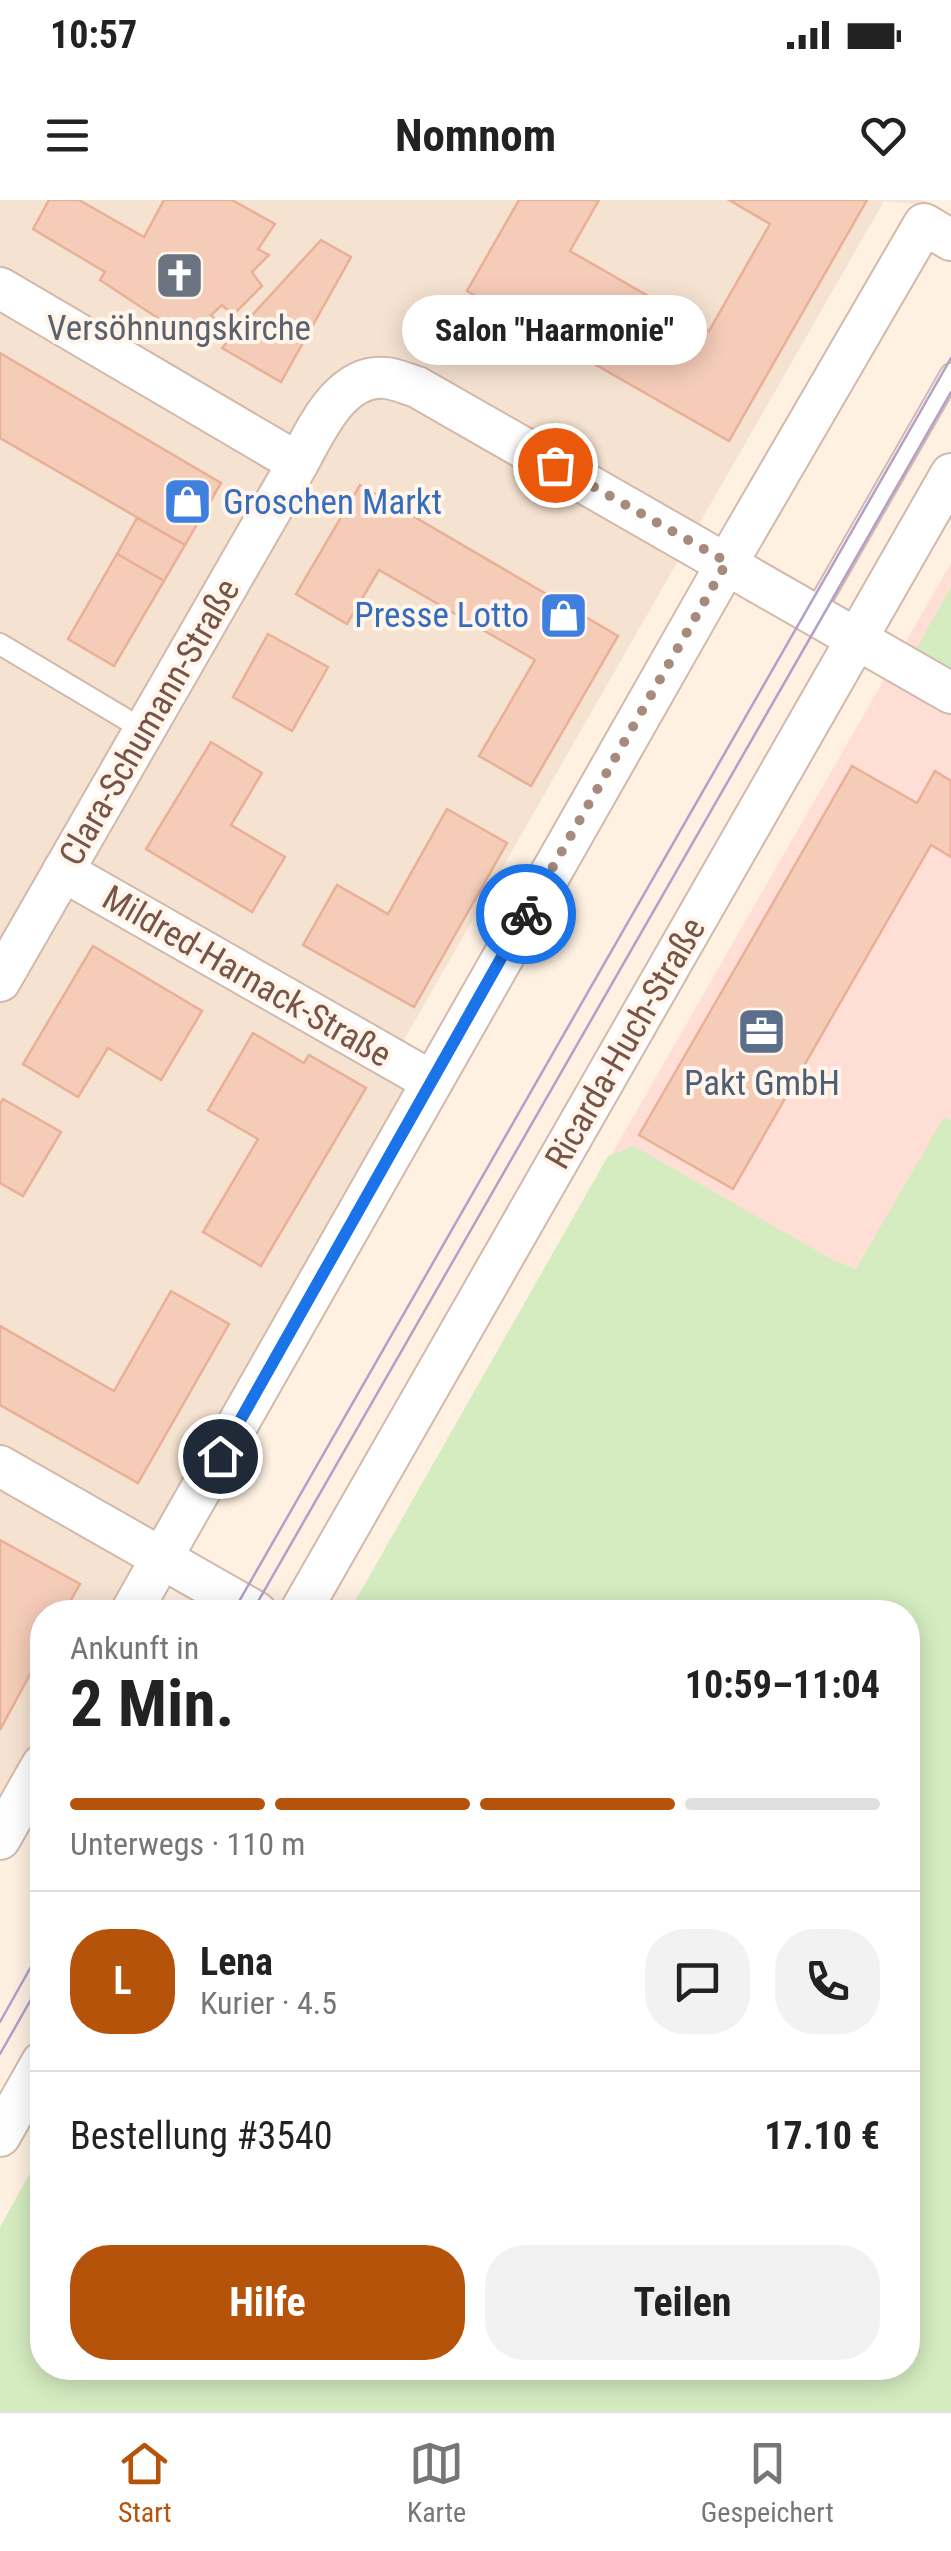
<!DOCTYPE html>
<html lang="de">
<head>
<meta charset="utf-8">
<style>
  :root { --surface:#fff; --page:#f2f2f2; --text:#222; --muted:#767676; --line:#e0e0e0; --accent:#b45309 }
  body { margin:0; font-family:"Roboto Condensed",sans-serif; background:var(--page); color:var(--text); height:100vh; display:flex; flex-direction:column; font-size:38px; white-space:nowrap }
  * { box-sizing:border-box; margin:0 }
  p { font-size:32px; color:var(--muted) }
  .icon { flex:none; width:55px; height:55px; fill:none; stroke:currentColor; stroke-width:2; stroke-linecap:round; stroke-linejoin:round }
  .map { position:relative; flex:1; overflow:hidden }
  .panel { position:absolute; left:30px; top:1400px; width:890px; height:780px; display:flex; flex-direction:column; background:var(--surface); border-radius:40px; box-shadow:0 5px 25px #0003 }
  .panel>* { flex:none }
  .pin { position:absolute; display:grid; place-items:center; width:85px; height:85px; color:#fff; margin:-42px; border:5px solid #fff; border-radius:50%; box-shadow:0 2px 10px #0007 }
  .courier { position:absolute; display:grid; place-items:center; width:100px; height:100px; margin:-50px; border:8px solid #1a73e8; border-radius:50%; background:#fff; color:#222; box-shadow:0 2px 12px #0007 }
  .bubble { position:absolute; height:70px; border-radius:35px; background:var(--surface); box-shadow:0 5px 25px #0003; font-size:32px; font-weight:700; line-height:70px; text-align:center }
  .summary em { font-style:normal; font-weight:700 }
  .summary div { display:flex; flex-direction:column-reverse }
  .summary { display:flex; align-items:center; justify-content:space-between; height:170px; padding:0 40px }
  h1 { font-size:65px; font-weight:700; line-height:75px }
  .bar { display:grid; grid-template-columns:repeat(4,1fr); gap:15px 10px; align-content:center; height:120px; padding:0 40px }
  .bar i { height:12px; border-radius:8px; background:var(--line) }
  .bar .active { background:var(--accent) }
  .bar p { grid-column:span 4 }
  .line { display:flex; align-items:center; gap:25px; padding:0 40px; border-top:2px solid var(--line) }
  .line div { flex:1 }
  .round { display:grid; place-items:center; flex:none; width:105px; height:105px; border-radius:40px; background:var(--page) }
  .cta { display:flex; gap:20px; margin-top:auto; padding:20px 40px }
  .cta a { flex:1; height:115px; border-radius:40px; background:var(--accent); color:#fff; font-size:40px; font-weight:700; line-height:115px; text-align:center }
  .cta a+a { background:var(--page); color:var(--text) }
  .status { display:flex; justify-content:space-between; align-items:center; height:70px; padding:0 50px; background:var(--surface); direction:ltr }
  .status svg { height:28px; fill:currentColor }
  header { display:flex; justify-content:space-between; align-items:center; height:130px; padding:0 40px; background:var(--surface); font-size:45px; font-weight:700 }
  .tabs { display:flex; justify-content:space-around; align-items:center; height:140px; border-top:2px solid var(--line); background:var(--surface); font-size:28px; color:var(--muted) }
  .tabs a { display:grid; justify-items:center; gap:5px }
  .tabs .active { color:var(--accent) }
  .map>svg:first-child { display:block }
</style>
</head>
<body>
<div class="status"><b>10:57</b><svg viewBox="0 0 49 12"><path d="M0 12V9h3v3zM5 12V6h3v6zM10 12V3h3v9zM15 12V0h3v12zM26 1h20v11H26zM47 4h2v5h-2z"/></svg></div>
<header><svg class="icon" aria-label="menu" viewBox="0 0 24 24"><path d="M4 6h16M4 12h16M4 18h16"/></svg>Nomnom<svg class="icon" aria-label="heart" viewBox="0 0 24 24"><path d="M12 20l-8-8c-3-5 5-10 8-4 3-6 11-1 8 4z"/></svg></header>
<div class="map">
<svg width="951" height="2211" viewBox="0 0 951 2211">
  <rect width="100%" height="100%" fill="#fef1e2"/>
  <!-- residential -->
  <polygon fill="#f6e2d0" points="0,0 923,0 934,6 884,1 393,859 431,881 131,1412 42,1412 42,1565 0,1639"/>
  <!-- commercial -->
  <polygon fill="#ffded5" points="951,363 951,2153 916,2211 0,2211 0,2027 42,1952 42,2168 908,2168 908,1412 349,1412"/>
  <!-- green -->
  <g fill="#d5ecc0">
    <polygon points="951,387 951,472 915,451"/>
    <polygon points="944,917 951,920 951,2211 0,2211 0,2027 42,1952 42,2168 908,2168 908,1412 349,1412 608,956 634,946 833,1060 856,1069"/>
  </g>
  <!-- building -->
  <g fill="#f5ccb8" stroke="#e9b097" stroke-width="2.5">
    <polygon points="49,0 79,0 144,37 164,0 232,0 275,24 258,49 269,55 252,72 262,86 233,115 222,105 211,115 223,128 203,148 100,80 105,72 33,29"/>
    <polygon points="519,0 599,0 570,51 709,131 770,24 729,0 867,0 729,241 467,91"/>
    <polygon points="321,40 351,57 281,182 222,148"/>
    <polygon points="0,153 221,283 185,345 0,238"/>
    <polygon points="360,285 618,436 531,586 479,556 535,460 379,370 347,424 296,394"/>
    <polygon points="137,318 185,345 164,381 117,354"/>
    <polygon points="117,354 164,381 114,466 68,439"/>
    <polygon points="268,434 328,467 292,531 233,497"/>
    <polygon points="211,542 262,573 231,625 285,657 252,712 146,649"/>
    <polygon points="852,566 917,603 935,571 951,581 951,657 931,645 733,989 639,935"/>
    <polygon points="447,609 507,643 414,807 303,745 337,685 388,714"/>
    <polygon points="93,746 202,811 161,880 108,848 78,897 23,864"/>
    <polygon points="253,833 304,863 309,855 366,888 261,1066 203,1032 258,939 208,910"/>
    <polygon points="3,899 61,932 23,996 0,983 0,904"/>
    <polygon points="171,1091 229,1124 138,1283 0,1205 0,1126 114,1191"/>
    <polygon points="0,1340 80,1384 64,1412 42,1412 42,1452 0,1530"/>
  </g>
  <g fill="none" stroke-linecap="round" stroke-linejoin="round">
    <defs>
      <g id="lane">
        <polyline points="814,413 951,174"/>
        <polyline points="0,444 144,530"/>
      </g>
      <g id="street">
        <path d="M 0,88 L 298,263 C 316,231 340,173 386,178 C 396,179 407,184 417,187 L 951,493"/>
        <polyline points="63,671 431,881"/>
        <polyline points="0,781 298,263"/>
        <polyline points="0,1266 256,1412"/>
        <polyline points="131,1412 727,363 924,24 951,40"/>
        <polyline points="300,1412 951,274"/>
        <polyline points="0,1639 42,1565"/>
        <polyline points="0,1936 42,1862"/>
      </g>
    </defs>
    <!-- lane casing -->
    <use href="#lane" stroke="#d2b9ab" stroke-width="24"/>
    <!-- street casing -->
    <use href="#street" stroke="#d2b9ab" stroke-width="44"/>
    <!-- lane -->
    <use href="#lane" stroke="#fff" stroke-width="20"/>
    <!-- street -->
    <use href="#street" stroke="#fff" stroke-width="40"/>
    <!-- tram -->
    <g stroke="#b2a0c8" stroke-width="2.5">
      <polyline points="233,1412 951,158"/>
      <polyline points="252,1412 951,192"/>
      <polyline points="0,1822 42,1747"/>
      <polyline points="0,1854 42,1780"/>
    </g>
  </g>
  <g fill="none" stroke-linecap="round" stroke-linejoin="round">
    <!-- done -->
    <polyline stroke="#a68b7d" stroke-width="10" stroke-dasharray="0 18" points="526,714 727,362 555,265"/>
    <!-- route -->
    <polyline stroke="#1a73e8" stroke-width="12" points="220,1256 526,714"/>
  </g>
  <!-- icons -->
  <defs>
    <symbol id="church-square" viewBox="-11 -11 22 22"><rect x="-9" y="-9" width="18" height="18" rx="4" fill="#6b7280" stroke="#fff5ea"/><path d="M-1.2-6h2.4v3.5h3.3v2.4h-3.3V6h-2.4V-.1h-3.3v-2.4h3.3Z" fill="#fff"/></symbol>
    <symbol id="shop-square" viewBox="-11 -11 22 22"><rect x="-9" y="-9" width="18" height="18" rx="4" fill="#3f7fe0" stroke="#fff5ea"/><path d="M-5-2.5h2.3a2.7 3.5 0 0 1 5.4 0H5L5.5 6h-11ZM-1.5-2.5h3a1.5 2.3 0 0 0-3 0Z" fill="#fff"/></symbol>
    <symbol id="office-square" viewBox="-11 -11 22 22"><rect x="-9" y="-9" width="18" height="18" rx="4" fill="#5c6f8a" stroke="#fff5ea"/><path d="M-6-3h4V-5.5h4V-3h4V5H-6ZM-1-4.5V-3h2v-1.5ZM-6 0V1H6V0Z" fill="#fff"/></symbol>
  </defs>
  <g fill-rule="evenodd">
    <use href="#church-square" x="152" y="48" width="55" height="55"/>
    <use href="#shop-square" x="160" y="274" width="55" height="55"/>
    <use href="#shop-square" x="536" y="388" width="55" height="55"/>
    <use href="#office-square" x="734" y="804" width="55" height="55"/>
  </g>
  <g text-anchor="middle" stroke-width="8" stroke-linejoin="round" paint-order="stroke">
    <!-- worship labels -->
    <g font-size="35" fill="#5b616d" stroke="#fff5ea">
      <text x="179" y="140">Versöhnungskirche</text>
    </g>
    <!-- shop labels -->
    <g font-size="35" fill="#366cbe" stroke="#fff5ea" text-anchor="start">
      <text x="223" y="314">Groschen Markt</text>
      <text x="529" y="427" text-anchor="end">Presse Lotto</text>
    </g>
    <!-- street labels -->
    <g font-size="35" fill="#775447" stroke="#fff5ea">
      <text transform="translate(149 522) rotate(-60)" y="12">Clara-Schumann-Straße</text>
      <text transform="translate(247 776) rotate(30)" y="12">Mildred-Harnack-Straße</text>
      <text transform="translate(625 843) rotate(-60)" y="12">Ricarda-Huch-Straße</text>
    </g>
    <!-- service labels -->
    <g font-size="35" fill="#4e5e75" stroke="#fff5ea">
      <text x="762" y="895">Pakt GmbH</text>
    </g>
  </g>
</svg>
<div class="pin" style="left:555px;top:265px;background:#ea580c"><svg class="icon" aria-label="bag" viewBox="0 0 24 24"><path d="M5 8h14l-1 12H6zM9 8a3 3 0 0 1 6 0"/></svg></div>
<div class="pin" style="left:220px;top:1256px;background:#1f2937"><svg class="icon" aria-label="home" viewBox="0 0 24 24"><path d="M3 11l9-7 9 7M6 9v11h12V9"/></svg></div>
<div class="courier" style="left:526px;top:714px"><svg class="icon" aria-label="bike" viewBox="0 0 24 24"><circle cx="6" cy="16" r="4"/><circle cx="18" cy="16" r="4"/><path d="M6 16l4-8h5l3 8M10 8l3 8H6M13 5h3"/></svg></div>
<div class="bubble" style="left:402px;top:95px;width:305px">Salon &quot;Haarmonie&quot;</div>
<section class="panel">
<div class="summary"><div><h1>2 Min.</h1><p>Ankunft in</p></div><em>10:59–11:04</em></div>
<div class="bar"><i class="active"></i><i class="active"></i><i class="active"></i><i></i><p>Unterwegs · 110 m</p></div>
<div class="line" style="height:180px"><b class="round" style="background:var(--accent);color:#fff">L</b><div><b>Lena</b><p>Kurier · 4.5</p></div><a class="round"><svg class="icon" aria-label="chat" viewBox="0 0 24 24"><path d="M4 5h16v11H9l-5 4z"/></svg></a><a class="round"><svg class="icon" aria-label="phone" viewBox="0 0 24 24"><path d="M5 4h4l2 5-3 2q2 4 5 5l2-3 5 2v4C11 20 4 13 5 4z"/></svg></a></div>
<div class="line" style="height:130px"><div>Bestellung #3540</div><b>17.10 €</b></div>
<div class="cta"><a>Hilfe</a><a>Teilen</a></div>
</section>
</div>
<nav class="tabs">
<a class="active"><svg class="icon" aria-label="home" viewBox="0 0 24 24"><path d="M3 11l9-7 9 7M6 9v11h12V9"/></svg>Start</a>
<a><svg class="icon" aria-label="map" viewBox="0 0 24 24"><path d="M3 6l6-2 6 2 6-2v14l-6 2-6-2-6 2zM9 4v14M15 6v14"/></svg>Karte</a>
<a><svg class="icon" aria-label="saved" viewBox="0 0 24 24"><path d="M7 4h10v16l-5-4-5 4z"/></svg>Gespeichert</a>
</nav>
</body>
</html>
